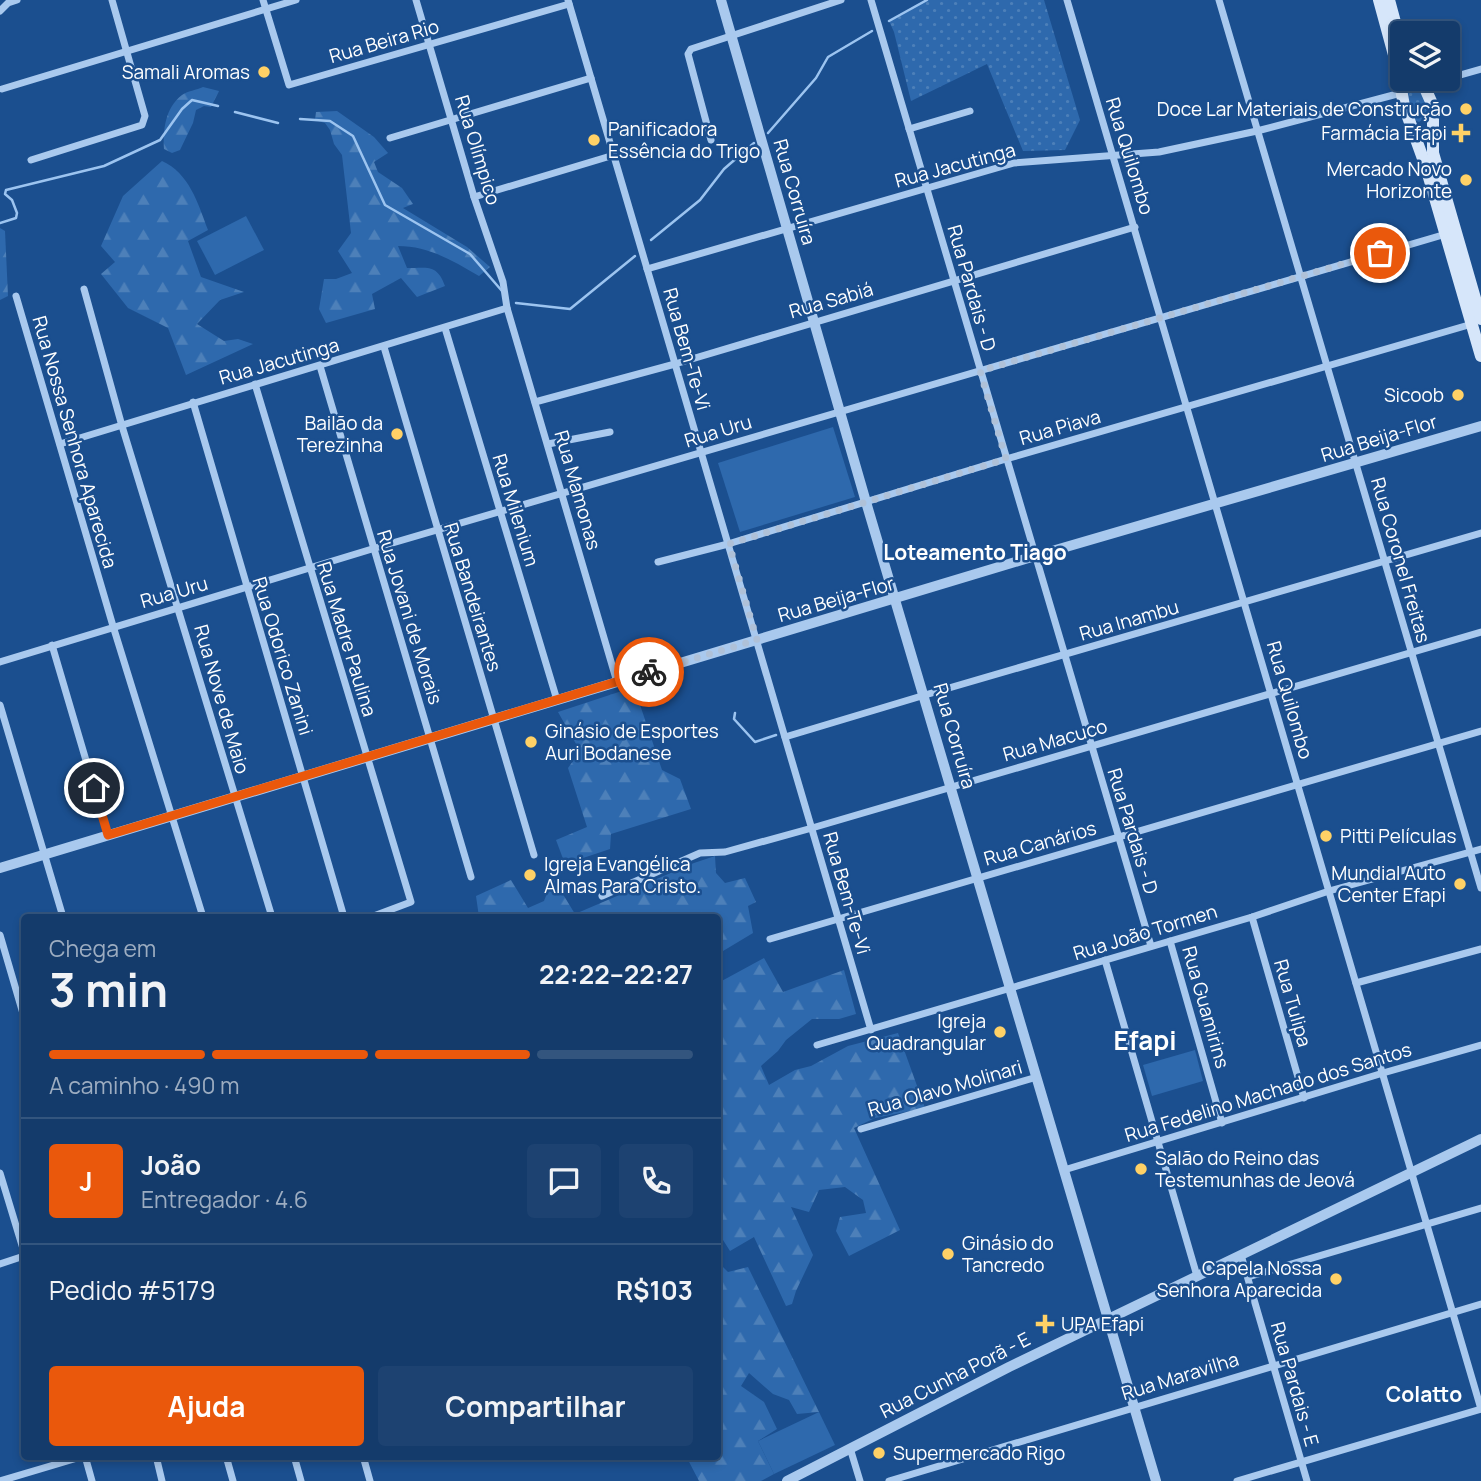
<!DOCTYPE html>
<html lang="pt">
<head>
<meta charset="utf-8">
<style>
  :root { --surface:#143b6b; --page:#1d4271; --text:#f1f3f6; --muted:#9dadc1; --line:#33557e; --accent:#ea580c }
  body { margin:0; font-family:Manrope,sans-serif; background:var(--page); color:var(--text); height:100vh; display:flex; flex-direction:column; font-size:26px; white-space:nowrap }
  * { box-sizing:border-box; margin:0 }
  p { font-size:23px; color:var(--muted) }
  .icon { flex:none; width:38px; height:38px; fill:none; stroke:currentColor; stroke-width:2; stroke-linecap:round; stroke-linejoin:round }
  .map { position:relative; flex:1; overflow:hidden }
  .side { position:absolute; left:21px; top:914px; width:700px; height:546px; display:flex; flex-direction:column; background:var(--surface); border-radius:7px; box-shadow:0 4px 10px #0003,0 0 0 2px var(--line) }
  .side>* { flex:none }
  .buttons { position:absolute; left:1390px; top:21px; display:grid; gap:14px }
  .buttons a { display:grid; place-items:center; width:70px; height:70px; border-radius:7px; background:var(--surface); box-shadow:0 4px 10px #0003,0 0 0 2px var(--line); font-size:35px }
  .pin { position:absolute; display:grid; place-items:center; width:60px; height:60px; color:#fff; margin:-30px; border:4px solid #fff; border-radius:50%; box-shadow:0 2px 7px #0007 }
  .courier { position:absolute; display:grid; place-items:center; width:70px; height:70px; margin:-35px; border:5px solid #ea580c; border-radius:50%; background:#fff; color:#222; box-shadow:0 2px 9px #0007 }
  .overview em { font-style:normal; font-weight:700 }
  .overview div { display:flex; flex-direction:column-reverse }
  .overview { display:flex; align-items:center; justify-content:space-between; height:119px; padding:0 28px }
  h1 { font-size:46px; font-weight:700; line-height:52px }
  .bar { display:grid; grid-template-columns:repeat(4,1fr); gap:10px 7px; align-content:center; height:84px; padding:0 28px }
  .bar i { height:9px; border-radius:5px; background:var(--line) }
  .bar .current { background:var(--accent) }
  .bar p { grid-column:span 4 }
  .line { display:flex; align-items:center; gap:18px; padding:0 28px; border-top:2px solid var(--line) }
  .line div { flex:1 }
  .round { display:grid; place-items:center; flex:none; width:74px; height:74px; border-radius:7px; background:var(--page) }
  .action { display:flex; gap:14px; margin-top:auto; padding:14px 28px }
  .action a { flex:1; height:80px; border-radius:7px; background:var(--accent); color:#fff; font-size:28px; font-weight:700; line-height:80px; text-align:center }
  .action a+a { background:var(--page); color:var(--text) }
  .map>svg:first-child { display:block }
</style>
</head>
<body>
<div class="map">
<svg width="1481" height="1481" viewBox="0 0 1481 1481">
  <defs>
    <pattern id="grass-dots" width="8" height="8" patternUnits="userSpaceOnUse" patternTransform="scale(1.75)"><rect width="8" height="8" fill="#2e69ad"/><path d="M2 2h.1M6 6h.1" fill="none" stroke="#4d80b9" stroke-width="1.8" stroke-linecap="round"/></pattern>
    <pattern id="forest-firs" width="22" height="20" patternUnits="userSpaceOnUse" patternTransform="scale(1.75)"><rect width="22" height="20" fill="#2e69ad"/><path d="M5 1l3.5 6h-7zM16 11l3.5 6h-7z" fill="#4d80b9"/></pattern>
  </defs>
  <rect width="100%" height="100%" fill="#1b4f8f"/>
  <!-- grass -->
  <g fill="url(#grass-dots)">
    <polygon points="927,0 1044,0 1080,120 1065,150 1023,151 987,64 911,101 894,32 889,21"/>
    <path d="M 1416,83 C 1427,90 1427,103 1429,115 L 1419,122 L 1412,119 L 1406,89 Z"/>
  </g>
  <!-- forest -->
  <g fill="url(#forest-firs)">
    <path d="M 203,87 L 219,91 L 211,107 L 204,106 L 196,110 L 193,123 L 180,150 L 172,153 L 164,149 C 163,130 165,108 182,95 C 187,91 197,90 203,87 Z"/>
    <path d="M 337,111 L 374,137 L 388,153 L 374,162 L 378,172 L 402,188 L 413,204 L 403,208 L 467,247 L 490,267 L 479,276 C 453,261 429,246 398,246 L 407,268 C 428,268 437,264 445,286 L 417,297 L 401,278 L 372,294 L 375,309 L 326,323 L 319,309 L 324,279 L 336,279 L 352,273 L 338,251 L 351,233 L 342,155 L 334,144 L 330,130 L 325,123 L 315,120 L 316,112 Z"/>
    <path d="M 162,161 C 189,173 198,203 208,230 L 188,241 L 201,277 L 244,292 L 220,300 L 197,324 L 224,341 L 238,339 L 253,344 L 186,375 L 168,328 L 128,308 L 101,274 L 115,262 L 101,246 L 123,196 Z"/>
    <polygon points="0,228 5,231 8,296 0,300"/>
    <polygon points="634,687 662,770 680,779 691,809 611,834 610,849 565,864 556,840 587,827 568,768 580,751 558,712"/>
    <polygon points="715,856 716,873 725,883 745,878 756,902 748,906 753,933 718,954 718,917 479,917 476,896 511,880 528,908 544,901 553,878 575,914 694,863"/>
    <polygon points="764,958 783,992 844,970 856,1014 839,1019 812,1019 786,1040 778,1051 761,1066 769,1085 795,1070 811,1066 848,1046 898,1033 925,1108 875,1118 854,1128 900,1230 849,1256 836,1231 840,1217 866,1213 863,1200 845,1187 819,1190 809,1212 791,1207 813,1255 796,1291 792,1304 786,1306 754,1237 730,1251 718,1232 718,983"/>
    <polygon points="722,1266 728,1272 748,1267 819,1412 797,1414 789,1400 773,1394 749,1373 741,1386 764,1402 777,1429 758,1441 774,1474 761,1481 699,1481 686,1456 718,1456 718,1268"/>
  </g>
  <!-- garden -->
  <g fill="#2e69ad">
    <polygon points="246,216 264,250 215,275 197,241"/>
    <polygon points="833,427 855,497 740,532 718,463"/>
    <polygon points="1195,1050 1203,1081 1152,1096 1143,1065"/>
    <polygon points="819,1412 835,1445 774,1474 758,1441"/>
  </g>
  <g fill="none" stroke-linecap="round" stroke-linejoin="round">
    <!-- stream -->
    <g stroke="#9cc4f0" stroke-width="2.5">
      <polyline points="889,21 927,0"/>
      <polyline points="235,112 278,123"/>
      <polyline points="300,119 330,121 353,136 385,205 470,254 502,291"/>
      <polyline points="768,133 816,78 828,57 872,31"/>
      <polyline points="0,223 16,218 17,213 12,200 5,194 6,190 104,166 160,140 182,109 192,100 218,106"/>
      <polyline points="651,240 700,200 724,169 754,143"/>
      <polyline points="516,303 570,309 635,256"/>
      <polyline points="735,713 734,719 755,742 776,735"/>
    </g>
    <!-- minor -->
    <g stroke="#a9c9ee" stroke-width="7">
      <polyline points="263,0 289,85 569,4"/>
      <polyline points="416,0 474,197 503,282 507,308 617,682"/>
      <polyline points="568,0 871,1030"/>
      <polyline points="871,0 1151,946"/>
      <polyline points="1067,0 1481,1409"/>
      <polyline points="1219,0 1481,888"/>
      <polyline points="0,11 8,3 17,0"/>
      <polyline points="1425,85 1481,69"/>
      <polyline points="2,89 296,0"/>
      <polyline points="909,129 970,111"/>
      <polyline points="390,138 591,78"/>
      <polyline points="711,140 688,54 691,49 841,0"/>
      <polyline points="31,160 142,125 145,116 112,0"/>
      <polyline points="474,197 614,155"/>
      <polyline points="647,269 1014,163 1159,152 1257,131 1401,93"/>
      <polyline points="84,289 122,426 272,917"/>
      <polyline points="16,296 113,626 203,917"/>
      <polyline points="445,328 557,700"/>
      <polyline points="384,347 534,855"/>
      <polyline points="320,366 471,877"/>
      <polyline points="255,384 411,902 371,917"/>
      <polyline points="193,402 344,917"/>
      <polyline points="535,402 675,364 1135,227"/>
      <polyline points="60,444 507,308"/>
      <polyline points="548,444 610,432"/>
      <polyline points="658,562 728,544 1006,459 1472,324"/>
      <polyline points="52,645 108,835"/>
      <polyline points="0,662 372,549 1446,234"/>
      <polyline points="0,705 63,917"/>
      <polyline points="785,737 925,695 1481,533"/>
      <polyline points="602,896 700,853 725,852 812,828 1481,632"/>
      <polyline points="1252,917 1304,1098"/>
      <polyline points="0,935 24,1017"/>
      <polyline points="770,939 1481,731"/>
      <polyline points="1170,941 1222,1123"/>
      <polyline points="1105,960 1197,1276"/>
      <polyline points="1356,983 1481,949"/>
      <polyline points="817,1045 1252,917 1329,891 1481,849"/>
      <polyline points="861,1129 1037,1077"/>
      <polyline points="1064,1170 1383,1073 1481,1045"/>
      <polyline points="0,1173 24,1252"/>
      <polyline points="1241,1255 1307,1481"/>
      <polyline points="0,1264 24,1256"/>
      <polyline points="1248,1277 1481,1208"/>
      <polyline points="850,1448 860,1481"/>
      <polyline points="85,1456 92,1481"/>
      <polyline points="156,1456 162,1481"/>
      <polyline points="226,1456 233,1481"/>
      <polyline points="294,1456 301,1481"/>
      <polyline points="363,1456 370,1481"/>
      <polyline points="0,1481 84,1456"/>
      <polyline points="889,1481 1481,1304"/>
      <polyline points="1237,1481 1481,1409"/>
    </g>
    <!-- tertiary -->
    <g stroke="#a9c9ee" stroke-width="10">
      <polyline points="721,0 866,502 1156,1481"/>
      <polyline points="0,868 1035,556 1481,426"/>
      <polyline points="787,1481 1009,1367 1481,1139"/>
    </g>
    <!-- secondary -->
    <g stroke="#d6e6fa" stroke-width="12">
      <polyline points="1379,0 1397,66 1404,106 1426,167 1481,356"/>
      <polyline points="1389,0 1402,48"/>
      <polyline points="1421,79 1433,106 1433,153 1481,319"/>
    </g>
  </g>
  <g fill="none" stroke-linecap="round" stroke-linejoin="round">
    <!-- done -->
    <polyline stroke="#afc1d8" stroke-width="7" stroke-dasharray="0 12.6" points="649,672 757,640 729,544 1006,459 980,371 1380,253"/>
    <!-- route -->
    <polyline stroke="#ea580c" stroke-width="9" points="94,788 108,835 649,672"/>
  </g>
  <!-- markers -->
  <g fill="#ffd166" stroke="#1b4f8f" stroke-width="2.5">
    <circle cx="264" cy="72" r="7"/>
    <circle cx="1466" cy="109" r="7"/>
    <path d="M1457.5 122.5h7v7h7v7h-7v7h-7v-7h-7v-7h7z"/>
    <circle cx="594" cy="140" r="7"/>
    <circle cx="1466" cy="180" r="7"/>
    <circle cx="1458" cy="395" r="7"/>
    <circle cx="397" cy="434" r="7"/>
    <circle cx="531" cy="742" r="7"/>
    <circle cx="1326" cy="836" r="7"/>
    <circle cx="530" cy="875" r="7"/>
    <circle cx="1460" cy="884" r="7"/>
    <circle cx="1000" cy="1032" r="7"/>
    <circle cx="1141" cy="1169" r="7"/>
    <circle cx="948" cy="1254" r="7"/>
    <circle cx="1336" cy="1279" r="7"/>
    <path d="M1041.5 1313.5h7v7h7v7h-7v7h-7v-7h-7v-7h7z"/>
    <circle cx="879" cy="1453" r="7"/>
  </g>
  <g text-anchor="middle" stroke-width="5" stroke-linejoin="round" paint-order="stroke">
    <!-- street labels -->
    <g font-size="19" fill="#fff" stroke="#1b4f8f">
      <text transform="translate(384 41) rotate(-16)" y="7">Rua Beira Rio</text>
      <text transform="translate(478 150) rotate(73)" y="7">Rua Olímpico</text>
      <text transform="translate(1130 156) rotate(73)" y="7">Rua Quilombo</text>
      <text transform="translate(955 165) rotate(-15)" y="7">Rua Jacutinga</text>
      <text transform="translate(795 192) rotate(74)" y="7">Rua Corruíra</text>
      <text transform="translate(972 288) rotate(74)" y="7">Rua Pardais - D</text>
      <text transform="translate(831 300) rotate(-16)" y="7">Rua Sabiá</text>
      <text transform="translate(687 349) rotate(74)" y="7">Rua Bem-Te-Vi</text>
      <text transform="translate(279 361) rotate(-16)" y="7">Rua Jacutinga</text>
      <text transform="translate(1060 427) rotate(-16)" y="7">Rua Piava</text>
      <text transform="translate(718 431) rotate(-17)" y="7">Rua Uru</text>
      <text transform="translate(1379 438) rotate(-17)" y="7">Rua Beija-Flor</text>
      <text transform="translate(75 442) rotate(74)" y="7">Rua Nossa Senhora Aparecida</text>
      <text transform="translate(578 490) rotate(74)" y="7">Rua Mamonas</text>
      <text transform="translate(516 510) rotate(73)" y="7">Rua Milenium</text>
      <text transform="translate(1401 560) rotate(74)" y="7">Rua Coronel Freitas</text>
      <text transform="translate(174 592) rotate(-16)" y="7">Rua Uru</text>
      <text transform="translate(473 597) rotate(73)" y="7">Rua Bandeirantes</text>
      <text transform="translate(836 599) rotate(-16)" y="7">Rua Beija-Flor</text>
      <text transform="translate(410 617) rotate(73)" y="7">Rua Jovani de Morais</text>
      <text transform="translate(1129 620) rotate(-16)" y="7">Rua Inambu</text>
      <text transform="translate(347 639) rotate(73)" y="7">Rua Madre Paulina</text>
      <text transform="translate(283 656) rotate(73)" y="7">Rua Odorico Zanini</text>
      <text transform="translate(222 699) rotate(74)" y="7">Rua Nove de Maio</text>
      <text transform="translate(1290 700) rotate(74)" y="7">Rua Quilombo</text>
      <text transform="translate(955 736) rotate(74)" y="7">Rua Corruíra</text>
      <text transform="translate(1055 740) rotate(-16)" y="7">Rua Macuco</text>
      <text transform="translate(1133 831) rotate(73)" y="7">Rua Pardais - D</text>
      <text transform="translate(1040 843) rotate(-16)" y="7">Rua Canários</text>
      <text transform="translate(847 893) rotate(74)" y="7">Rua Bem-Te-Vi</text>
      <text transform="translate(1145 932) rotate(-17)" y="7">Rua João Tormen</text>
      <text transform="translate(1293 1003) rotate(74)" y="7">Rua Tulipa</text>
      <text transform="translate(1206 1007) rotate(74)" y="7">Rua Guamirins</text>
      <text transform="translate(945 1088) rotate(-16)" y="7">Rua Olavo Molinari</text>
      <text transform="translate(1268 1092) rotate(-17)" y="7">Rua Fedelino Machado dos Santos</text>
      <text transform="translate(955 1375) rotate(-27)" y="7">Rua Cunha Porã - E</text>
      <text transform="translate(1180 1376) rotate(-17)" y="7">Rua Maravilha</text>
      <text transform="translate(1295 1384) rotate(74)" y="7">Rua Pardais - E</text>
    </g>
    <!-- poi labels -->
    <g font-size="19" fill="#fff" stroke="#1b4f8f" text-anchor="end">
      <text x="250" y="79">Samali Aromas</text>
      <text x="1452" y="116">Doce Lar Materiais de Construção</text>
      <text x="608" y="136" text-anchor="start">Panificadora<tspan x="608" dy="22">Essência do Trigo</tspan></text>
      <text x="1447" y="140">Farmácia Efapi</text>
      <text x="1452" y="176">Mercado Novo<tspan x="1452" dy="22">Horizonte</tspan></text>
      <text x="1444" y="402">Sicoob</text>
      <text x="383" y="430">Bailão da<tspan x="383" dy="22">Terezinha</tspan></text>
      <text x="545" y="738" text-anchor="start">Ginásio de Esportes<tspan x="545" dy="22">Auri Bodanese</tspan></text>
      <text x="1340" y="843" text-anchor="start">Pitti Películas</text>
      <text x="544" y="871" text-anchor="start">Igreja Evangélica<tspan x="544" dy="22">Almas Para Cristo.</tspan></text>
      <text x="1446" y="880">Mundial Auto<tspan x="1446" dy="22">Center Efapi</tspan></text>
      <text x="986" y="1028">Igreja<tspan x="986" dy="22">Quadrangular</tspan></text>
      <text x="1155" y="1165" text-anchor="start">Salão do Reino das<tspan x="1155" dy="22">Testemunhas de Jeová</tspan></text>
      <text x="962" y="1250" text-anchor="start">Ginásio do<tspan x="962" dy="22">Tancredo</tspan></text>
      <text x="1322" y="1275">Capela Nossa<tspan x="1322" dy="22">Senhora Aparecida</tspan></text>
      <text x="1061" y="1331" text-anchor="start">UPA Efapi</text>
      <text x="893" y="1460" text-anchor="start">Supermercado Rigo</text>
    </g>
    <!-- neighbourhood labels -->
    <g font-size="21" font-weight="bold" fill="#fff" stroke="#1b4f8f">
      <text x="975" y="560">Loteamento Tiago</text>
      <text x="1424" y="1402">Colatto</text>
    </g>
    <!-- district labels -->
    <g font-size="26" font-weight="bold" fill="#fff" stroke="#1b4f8f">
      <text x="1145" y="1050">Efapi</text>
    </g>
  </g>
</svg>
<div class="buttons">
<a><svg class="icon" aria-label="layers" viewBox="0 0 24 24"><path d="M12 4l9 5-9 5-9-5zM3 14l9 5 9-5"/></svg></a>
</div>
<div class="pin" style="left:1380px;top:253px;background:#ea580c"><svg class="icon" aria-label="bag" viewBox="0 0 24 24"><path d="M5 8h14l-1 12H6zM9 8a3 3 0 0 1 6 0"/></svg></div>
<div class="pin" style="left:94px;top:788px;background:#1f2937"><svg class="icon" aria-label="home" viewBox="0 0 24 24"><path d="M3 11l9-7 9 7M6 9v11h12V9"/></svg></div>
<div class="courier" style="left:649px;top:672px"><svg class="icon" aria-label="bike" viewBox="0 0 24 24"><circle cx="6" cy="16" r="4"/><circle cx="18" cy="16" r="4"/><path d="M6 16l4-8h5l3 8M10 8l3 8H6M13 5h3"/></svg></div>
<section class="side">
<div class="overview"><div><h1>3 min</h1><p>Chega em</p></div><em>22:22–22:27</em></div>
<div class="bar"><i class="current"></i><i class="current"></i><i class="current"></i><i></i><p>A caminho · 490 m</p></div>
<div class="line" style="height:126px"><b class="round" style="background:var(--accent);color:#fff">J</b><div><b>João</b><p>Entregador · 4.6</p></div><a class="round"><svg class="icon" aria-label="chat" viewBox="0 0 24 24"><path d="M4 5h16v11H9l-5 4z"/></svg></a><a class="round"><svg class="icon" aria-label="phone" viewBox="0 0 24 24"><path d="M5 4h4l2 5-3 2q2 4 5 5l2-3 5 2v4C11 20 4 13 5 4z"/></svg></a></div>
<div class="line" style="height:91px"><div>Pedido #5179</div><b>R$103</b></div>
<div class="action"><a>Ajuda</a><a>Compartilhar</a></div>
</section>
</div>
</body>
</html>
